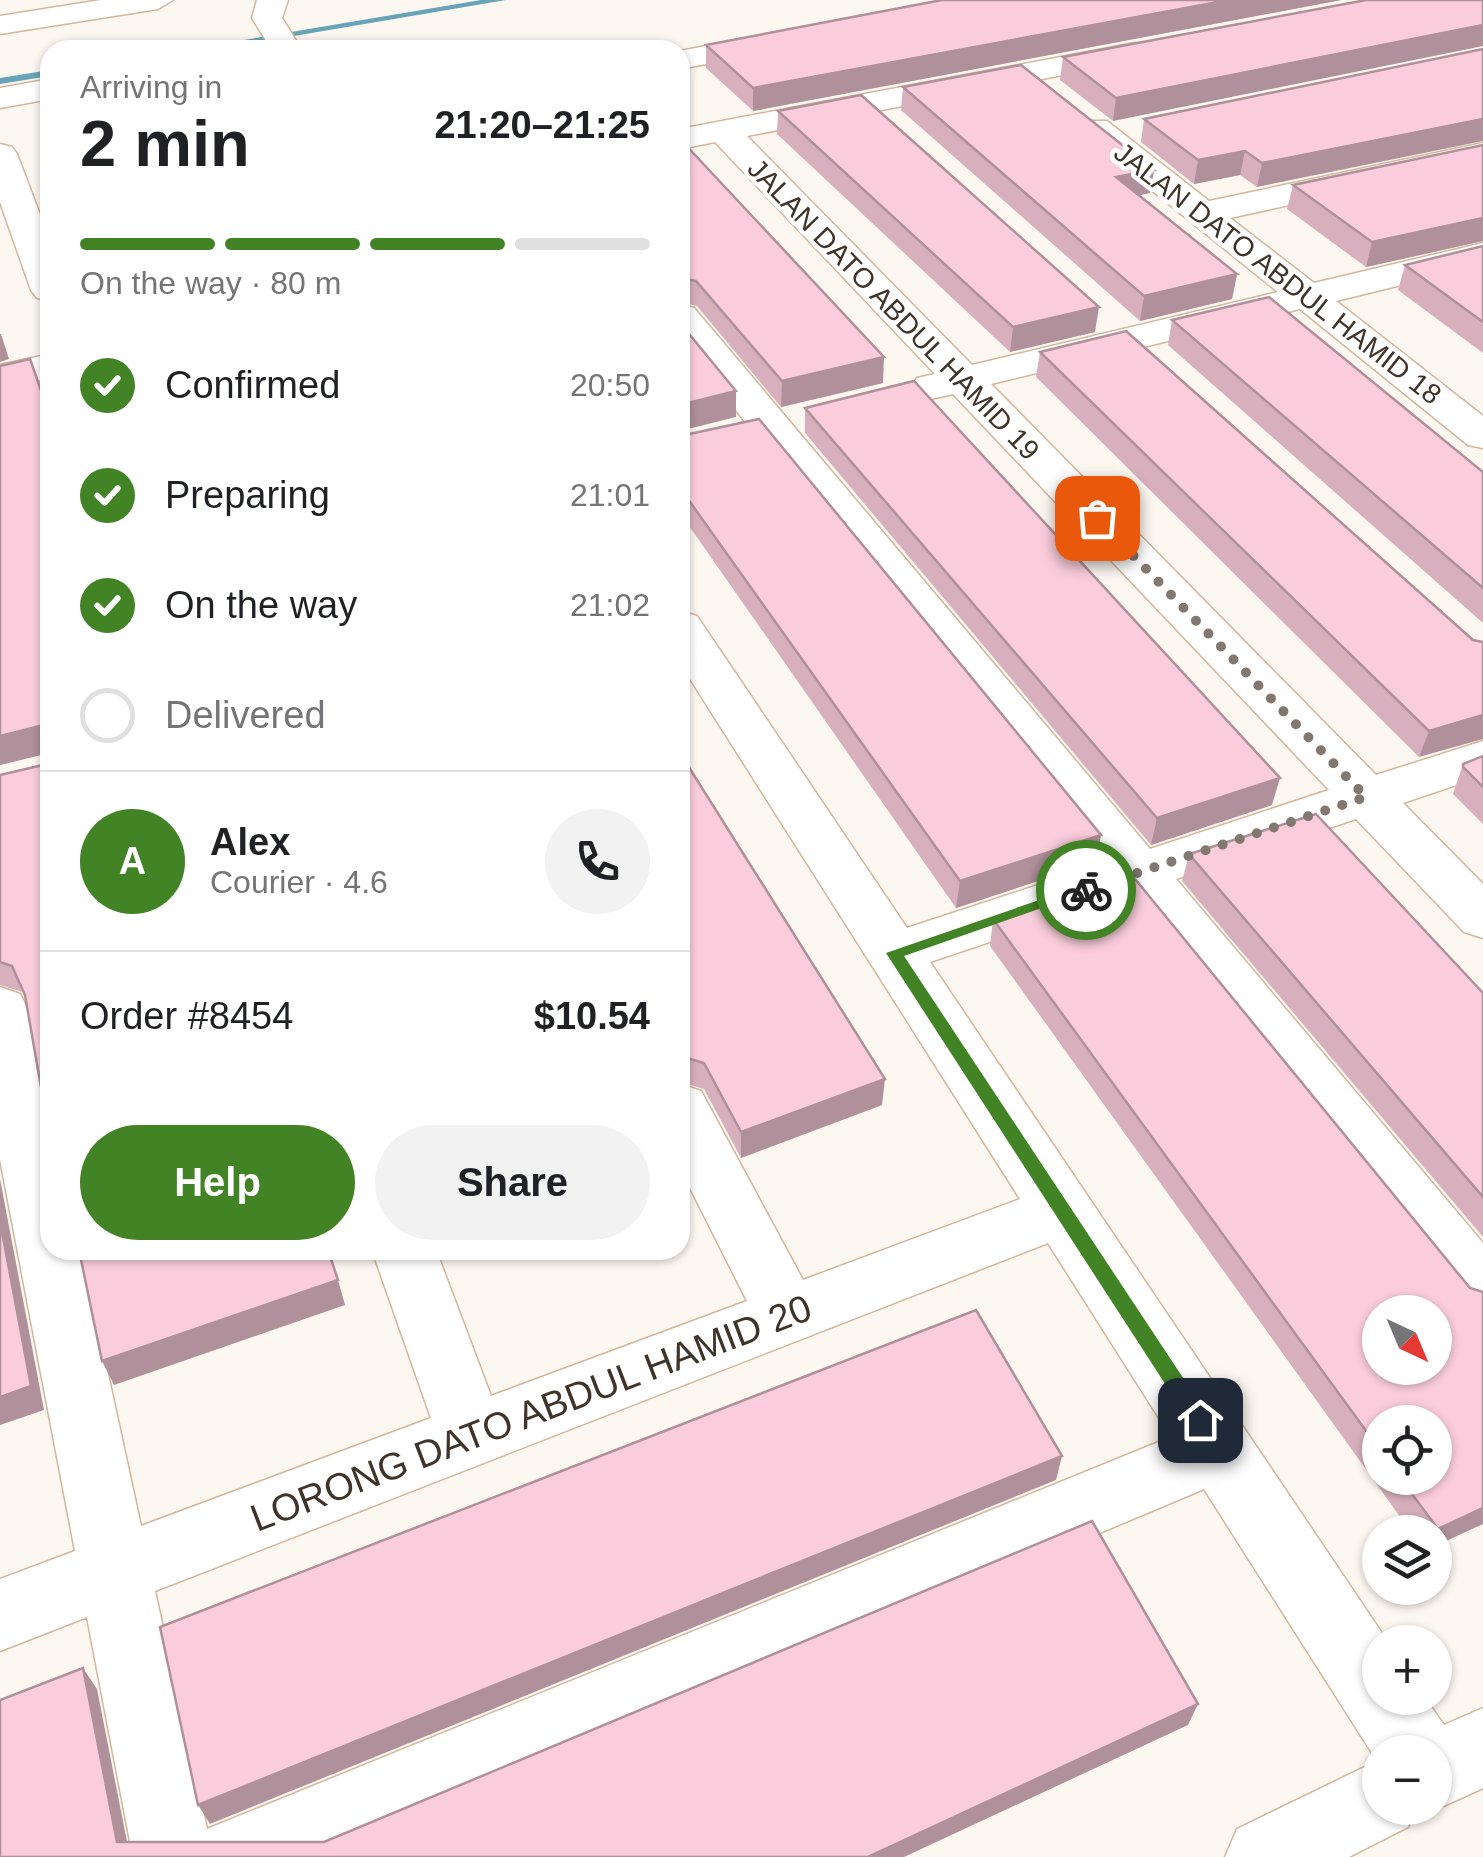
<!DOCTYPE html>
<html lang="en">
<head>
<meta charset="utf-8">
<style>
  :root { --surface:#fff; --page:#f2f2f2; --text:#202124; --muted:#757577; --line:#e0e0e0; --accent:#428325 }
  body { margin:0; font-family:Arial,sans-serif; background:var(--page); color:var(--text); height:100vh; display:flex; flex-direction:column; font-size:38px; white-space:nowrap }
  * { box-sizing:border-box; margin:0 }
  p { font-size:32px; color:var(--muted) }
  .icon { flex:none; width:55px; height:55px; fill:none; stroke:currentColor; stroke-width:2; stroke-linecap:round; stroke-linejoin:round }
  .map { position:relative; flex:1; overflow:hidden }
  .drawer { position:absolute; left:40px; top:40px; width:650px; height:1220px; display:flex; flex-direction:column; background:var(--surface); border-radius:30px; box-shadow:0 2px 8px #0004 }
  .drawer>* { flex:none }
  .needle { width:65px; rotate:136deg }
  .controls { position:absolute; left:1362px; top:1295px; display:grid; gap:20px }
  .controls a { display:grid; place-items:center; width:90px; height:90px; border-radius:50%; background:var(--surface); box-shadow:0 2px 8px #0004; font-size:50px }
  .pin { position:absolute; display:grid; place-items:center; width:85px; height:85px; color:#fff; margin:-42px; border-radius:20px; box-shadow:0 5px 15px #0006 }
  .courier { position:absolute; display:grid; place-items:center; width:100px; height:100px; margin:-50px; border:8px solid #428325; border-radius:50%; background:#fff; color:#222; box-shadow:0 2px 12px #0007 }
  .headline em { font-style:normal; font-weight:700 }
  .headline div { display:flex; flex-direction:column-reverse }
  .headline { display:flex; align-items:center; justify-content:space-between; height:170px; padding:0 40px }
  h1 { font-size:65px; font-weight:700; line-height:75px }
  .bar { display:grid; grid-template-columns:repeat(4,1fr); gap:15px 10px; align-content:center; height:120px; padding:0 40px }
  .bar i { height:12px; border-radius:8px; background:var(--line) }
  .bar .on { background:var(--accent) }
  .bar p { grid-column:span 4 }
  .line { display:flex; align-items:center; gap:25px; padding:0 40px; border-top:2px solid var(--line) }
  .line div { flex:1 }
  .round { display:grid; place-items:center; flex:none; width:105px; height:105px; border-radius:52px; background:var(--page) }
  ol { padding:0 40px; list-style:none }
  li { display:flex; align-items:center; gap:30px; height:110px }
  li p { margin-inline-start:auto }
  li .icon { padding:10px; border-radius:50%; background:var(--accent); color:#fff; stroke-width:4 }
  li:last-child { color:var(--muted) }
  li i { width:55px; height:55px; border:5px solid var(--line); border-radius:50% }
  .cta { display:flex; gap:20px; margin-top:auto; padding:20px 40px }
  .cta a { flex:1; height:115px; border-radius:60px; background:var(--accent); color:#fff; font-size:40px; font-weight:700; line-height:115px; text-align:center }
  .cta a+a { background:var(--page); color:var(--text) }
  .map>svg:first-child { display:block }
</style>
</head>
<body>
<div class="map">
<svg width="1483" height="1857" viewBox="0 0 1483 1857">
  <rect width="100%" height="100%" fill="#fdf7f1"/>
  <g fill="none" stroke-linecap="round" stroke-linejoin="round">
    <!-- stream -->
    <g fill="#68a4b7" fill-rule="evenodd">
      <polygon points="481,0 506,0 212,50 185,50"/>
      <polygon points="50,70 50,76 0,84 0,78"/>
    </g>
    <defs>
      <g id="minor">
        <polygon points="101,0 173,0 158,9 0,34 0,16"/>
        <polygon points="257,0 288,0 282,18 302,50 272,50 252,18"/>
        <polygon points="779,32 790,34 794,41 790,48 680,69 680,51"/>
        <path d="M 1135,43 L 1146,45 L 1151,52 L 1146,59 L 747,136 L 972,365 L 1278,292 L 1083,135 L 1078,128 L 1083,121 L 1107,121 L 1209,201 L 1483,143 L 1483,163 L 1230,218 L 1314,283 L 1483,243 L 1483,265 L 1336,301 L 1483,416 L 1483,448 L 1468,445 L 1300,309 L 991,384 L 1376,775 L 1483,741 L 1483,776 L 1403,803 L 1483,884 L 1483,938 L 1464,932 L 1356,819 L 1176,879 L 1483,1243 L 1483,1318 L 1460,1310 L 1127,896 L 930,962 L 1388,1642 L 1380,1642 L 1380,1698 L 1425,1698 L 1444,1725 L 1483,1708 L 1483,1788 L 1435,1810 L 1429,1808 L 1435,1808 L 1435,1752 L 1380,1752 L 1380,1808 L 1416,1808 L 1408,1827 L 1349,1857 L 1225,1857 L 1237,1829 L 1377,1761 L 1204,1489 L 332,1857 L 133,1857 L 87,1617 L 0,1651 L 0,1579 L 75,1551 L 0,1159 L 0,987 L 20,994 C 59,1066 50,1170 50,1250 L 81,1250 L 141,1526 L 431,1418 L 372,1250 L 436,1250 L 491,1396 L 747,1301 L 680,1168 L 680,1084 L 701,1091 L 803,1280 L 1020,1199 L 680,663 L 680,611 L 697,616 L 907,928 L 1102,864 L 680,341 L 680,305 L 694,308 L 1150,849 L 1329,790 L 953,394 L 931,399 L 917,396 L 911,387 L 917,378 L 935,374 L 715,142 L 680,149 L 680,129 ZM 1048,1243 L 1171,1437 L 207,1829 L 155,1591 Z"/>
        <polygon points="50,79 50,99 0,108 0,88"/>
        <polygon points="0,144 12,147 17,154 50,241 50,301 37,298 31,290 0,202"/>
        <polygon points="50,354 50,378 0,389 0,365"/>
      </g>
    </defs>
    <!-- minor casing -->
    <use href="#minor" stroke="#d3b69b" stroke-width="3"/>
    <!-- minor -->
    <use href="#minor" fill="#fff" fill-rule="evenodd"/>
  </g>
  <!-- wall -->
  <g fill="#d8b0bd" fill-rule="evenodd">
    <polygon points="942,0 1341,0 753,111 706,68 706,45"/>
    <polygon points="1365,0 1113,121 1060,80 1063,57"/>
    <polygon points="1483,49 1257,187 1240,175 1194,184 1141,142 1144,119"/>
    <polygon points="903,87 1154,170 1150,193 1139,195 1237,274 1232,299 1140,321 901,110"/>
    <polygon points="778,111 1095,332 1010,352 777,134"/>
    <polygon points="680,139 883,383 781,407 697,306 680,302"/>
    <polygon points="1483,145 1483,241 1366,267 1287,209 1293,185"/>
    <polygon points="1483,246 1483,353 1398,290 1405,265"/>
    <polygon points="1172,320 1483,472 1483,623 1168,345"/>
    <polygon points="1040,352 1473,640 1419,757 1036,377"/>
    <polygon points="0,366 50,416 50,1238 42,1221 42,1093 25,996 23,992 0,985 0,775 43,765 43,754 0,765"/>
    <polygon points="805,408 1272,805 1151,845 805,433"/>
    <polygon points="680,436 1096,862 956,908 680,513"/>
    <polygon points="680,753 882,1105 741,1158 704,1089 680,1082"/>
    <polygon points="1483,756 1483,824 1453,794 1463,764"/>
    <polygon points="1189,854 1483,993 1483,1237 1182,881"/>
    <path d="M 993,919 L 1470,1288 L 1483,1292 L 1435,1546 L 1435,1532 L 1411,1532 L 990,946 ZM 1380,1422 L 1435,1478 L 1380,1478 Z"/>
  </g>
  <!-- shaded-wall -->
  <g fill="#b0909a">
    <polygon points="1229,0 1341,0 753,111 753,88"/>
    <polygon points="1483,25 1483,46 1113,121 1116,98"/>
    <polygon points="1483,119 1483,141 1257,187 1262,163"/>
    <polygon points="1245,151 1240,175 1194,184 1198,160"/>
    <polygon points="1154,170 1150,193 1113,201 1116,177"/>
    <polygon points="1483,218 1483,241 1366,267 1372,242"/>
    <polygon points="1237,274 1232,299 1140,321 1144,296"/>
    <polygon points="1099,307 1095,332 1010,352 1013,327"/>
    <polygon points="0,334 1,334 9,359 0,362"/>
    <polygon points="884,357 883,383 781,407 782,381"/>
    <polygon points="736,391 736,417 680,431 680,405"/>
    <polygon points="1483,715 1483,739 1419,757 1429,731"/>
    <polygon points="43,725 50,753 0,765 0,736"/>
    <polygon points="1280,778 1272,805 1151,845 1157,818"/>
    <polygon points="1101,835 1096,862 956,908 960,881"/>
    <polygon points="885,1079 882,1105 741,1158 741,1132"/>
    <polygon points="681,1155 682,1181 680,1182 680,1156"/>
    <polygon points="0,1179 44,1410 0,1425"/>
    <polygon points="338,1280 345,1305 114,1385 102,1361"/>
    <polygon points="1062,1456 1056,1480 210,1824 198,1805"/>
    <polygon points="1483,1508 1483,1524 1435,1546 1435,1534 1438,1529"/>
    <polygon points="83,1668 97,1689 130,1857 117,1842"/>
    <polygon points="1198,1704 1188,1725 904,1857 868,1857"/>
  </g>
  <!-- building -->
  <g fill="#fbcddc" stroke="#b0909a" stroke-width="2.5" fill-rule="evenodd">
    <polygon points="942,0 1229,0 753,88 706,45"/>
    <polygon points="1366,0 1483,0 1483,25 1116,98 1063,57"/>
    <polygon points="1483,49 1483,119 1262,163 1245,151 1198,160 1144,119"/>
    <polygon points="1021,65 1154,170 1116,177 1237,274 1144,296 903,87"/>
    <polygon points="861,95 1099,307 1013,327 778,111"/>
    <polygon points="50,102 50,122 42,104"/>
    <polygon points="680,139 884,357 782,381 696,281 680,278"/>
    <polygon points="1483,145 1483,218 1372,242 1293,185"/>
    <polygon points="1483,246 1483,322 1405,265"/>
    <polygon points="1269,297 1483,472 1483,588 1172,320"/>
    <polygon points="680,323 736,391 680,405"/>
    <polygon points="1126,331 1473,640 1483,642 1483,715 1429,731 1040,352"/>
    <polygon points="30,359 50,416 50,1222 42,1221 42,1093 25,995 12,966 0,962 0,775 43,765 43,725 0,736 0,366"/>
    <polygon points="914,381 1280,778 1157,818 805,408"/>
    <polygon points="759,419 1101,835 960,881 680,488 680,436"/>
    <polygon points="680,753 885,1079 741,1132 704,1063 680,1056"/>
    <polygon points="1483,756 1483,787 1463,767 1463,764"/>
    <polygon points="1316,814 1483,993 1483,1197 1189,854"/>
    <path d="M 1131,874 L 1470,1288 L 1483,1292 L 1483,1508 L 1438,1529 L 1400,1478 L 1435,1478 L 1435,1422 L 1380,1422 L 1380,1450 L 993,919 ZM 1380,1312 L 1435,1312 L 1435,1368 L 1380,1368 Z"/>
    <polygon points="0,1221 31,1386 0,1397"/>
    <polygon points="79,1250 328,1250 338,1280 102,1361"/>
    <polygon points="976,1310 1062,1456 198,1805 160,1627"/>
    <polygon points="1092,1521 1198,1704 868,1857 0,1857 0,1700 83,1668 117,1842 324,1842"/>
  </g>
  <!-- route -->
  <polygon fill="#428325" points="1080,886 1093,890 904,956 1207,1414 1207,1427 1200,1429 1193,1427 886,953"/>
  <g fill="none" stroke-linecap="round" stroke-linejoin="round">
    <!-- done -->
    <polyline stroke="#82786f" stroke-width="10" stroke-dasharray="0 18" points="1086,890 1366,797 1097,518"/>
  </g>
  <g text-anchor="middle" stroke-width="9" stroke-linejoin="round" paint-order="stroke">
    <!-- far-street labels -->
    <g font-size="28" fill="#3f3429" stroke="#fff">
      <text transform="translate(1278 273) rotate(38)" y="10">JALAN DATO ABDUL HAMID 18</text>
      <text transform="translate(894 309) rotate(46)" y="10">JALAN DATO ABDUL HAMID 19</text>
    </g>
    <!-- near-street labels -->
    <g font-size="38" fill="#3f3429" stroke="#fff">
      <text transform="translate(531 1413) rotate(-21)" y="13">LORONG DATO ABDUL HAMID 20</text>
    </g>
  </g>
</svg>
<div class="controls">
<a><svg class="needle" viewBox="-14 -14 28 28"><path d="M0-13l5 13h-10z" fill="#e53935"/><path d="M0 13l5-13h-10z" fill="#757577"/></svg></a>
<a><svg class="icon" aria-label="locate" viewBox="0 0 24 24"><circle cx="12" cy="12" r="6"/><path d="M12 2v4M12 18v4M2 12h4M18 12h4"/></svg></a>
<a><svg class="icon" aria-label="layers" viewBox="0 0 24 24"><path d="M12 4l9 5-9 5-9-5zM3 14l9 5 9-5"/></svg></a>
<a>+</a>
<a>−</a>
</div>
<div class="pin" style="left:1097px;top:518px;background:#ea580c"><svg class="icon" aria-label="bag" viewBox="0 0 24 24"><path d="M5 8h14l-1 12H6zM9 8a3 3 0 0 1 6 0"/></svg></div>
<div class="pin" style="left:1200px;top:1420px;background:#1f2937"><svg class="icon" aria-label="home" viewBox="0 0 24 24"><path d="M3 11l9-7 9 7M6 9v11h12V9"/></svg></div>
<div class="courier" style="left:1086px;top:890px"><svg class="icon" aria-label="bike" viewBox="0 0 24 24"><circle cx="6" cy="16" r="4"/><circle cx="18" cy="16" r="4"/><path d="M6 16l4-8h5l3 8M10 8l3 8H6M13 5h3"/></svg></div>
<section class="drawer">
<div class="headline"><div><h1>2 min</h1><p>Arriving in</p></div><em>21:20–21:25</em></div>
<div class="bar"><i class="on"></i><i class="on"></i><i class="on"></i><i></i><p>On the way · 80 m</p></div>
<ol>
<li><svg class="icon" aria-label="check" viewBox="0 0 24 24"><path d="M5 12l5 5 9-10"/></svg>Confirmed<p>20:50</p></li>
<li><svg class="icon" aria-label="check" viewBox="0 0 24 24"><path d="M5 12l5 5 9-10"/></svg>Preparing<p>21:01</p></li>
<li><svg class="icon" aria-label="check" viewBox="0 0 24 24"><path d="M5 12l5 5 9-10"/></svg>On the way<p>21:02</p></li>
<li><i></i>Delivered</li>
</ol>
<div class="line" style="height:180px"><b class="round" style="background:var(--accent);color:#fff">A</b><div><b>Alex</b><p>Courier · 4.6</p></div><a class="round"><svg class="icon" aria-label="phone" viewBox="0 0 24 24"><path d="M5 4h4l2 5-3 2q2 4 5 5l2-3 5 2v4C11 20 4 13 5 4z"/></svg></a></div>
<div class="line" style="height:130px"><div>Order #8454</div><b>$10.54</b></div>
<div class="cta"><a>Help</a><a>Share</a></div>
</section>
</div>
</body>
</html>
